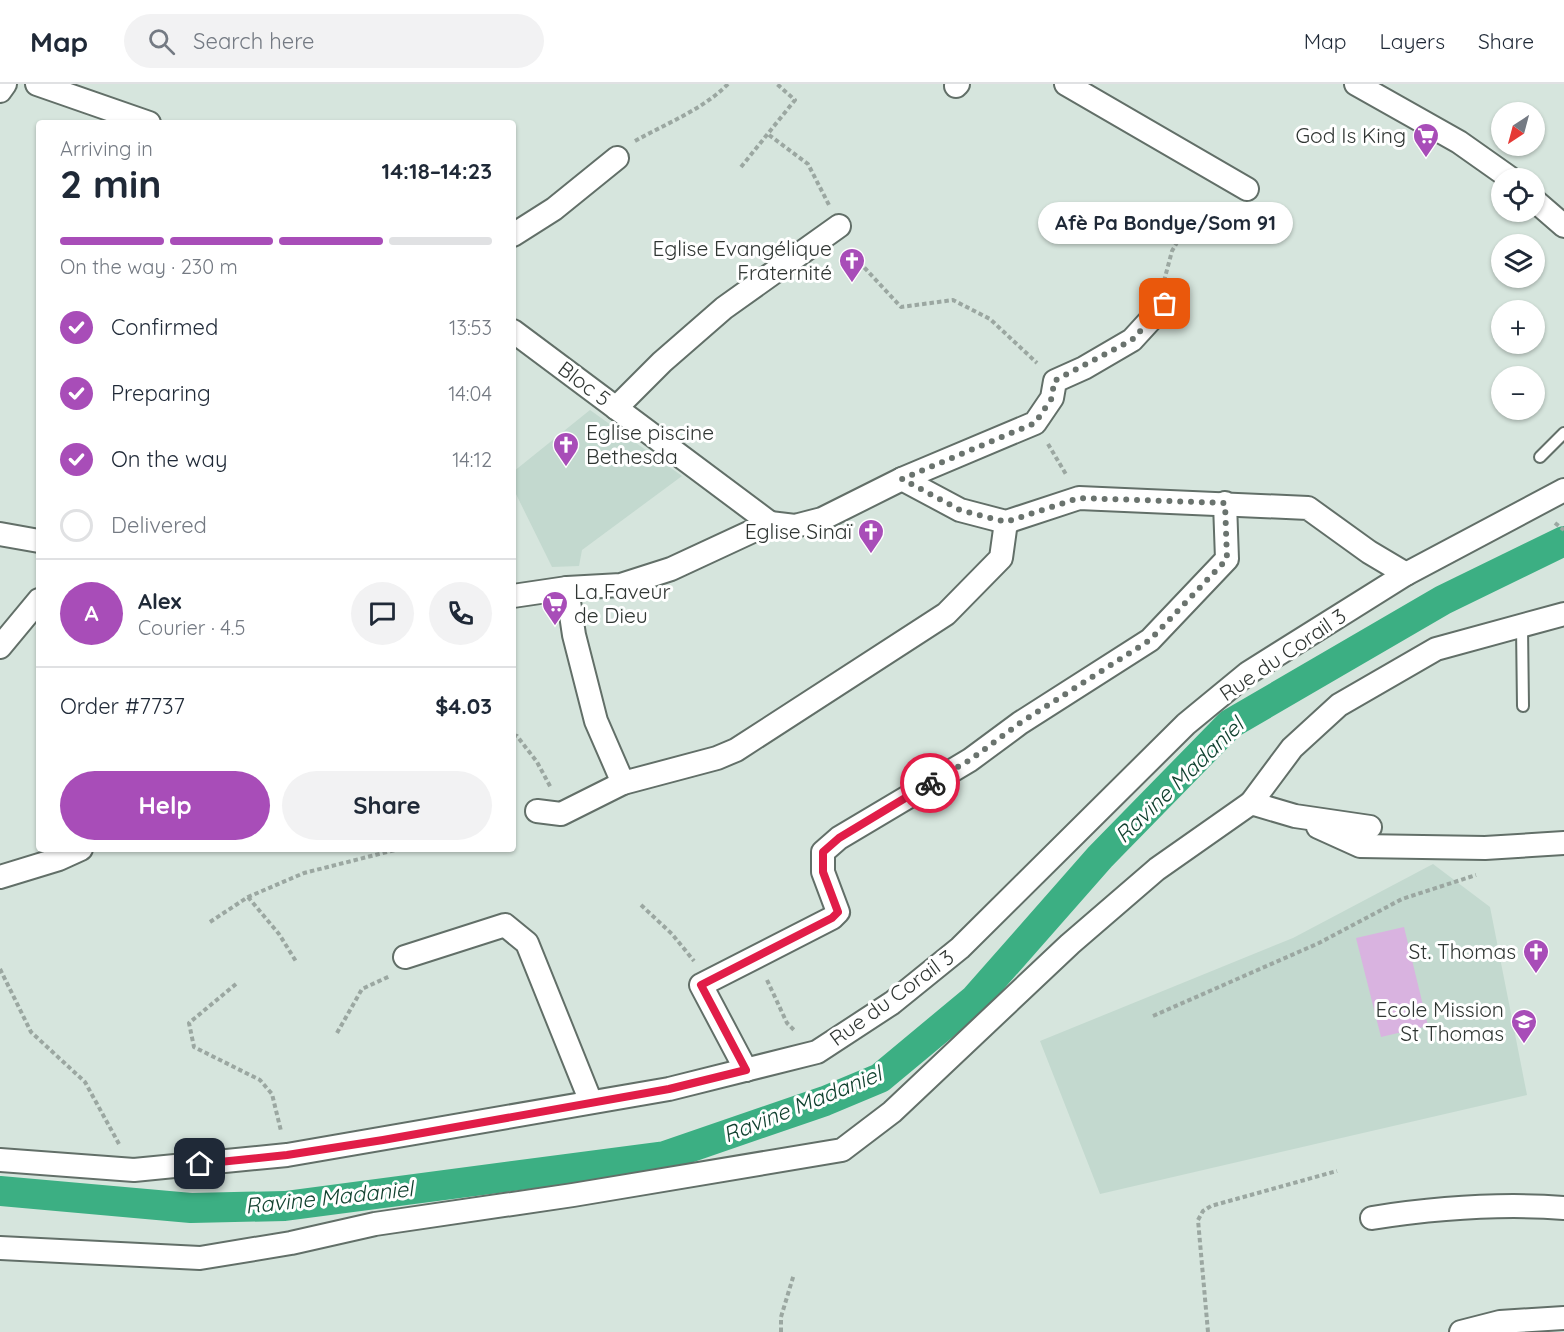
<!DOCTYPE html>
<html lang="en">
<head>
<meta charset="utf-8">
<style>
  :root { --surface:#fff; --page:#f2f2f3; --text:#1f2937; --muted:#747a83; --line:#e0e1e3; --accent:#a84db8 }
  body { margin:0; font-family:Quicksand,sans-serif; background:var(--page); color:var(--text); height:100vh; display:flex; flex-direction:column; font-size:22px; white-space:nowrap }
  * { box-sizing:border-box; margin:0 }
  p { font-size:20px; color:var(--muted) }
  .icon { flex:none; width:33px; height:33px; fill:none; stroke:currentColor; stroke-width:2; stroke-linecap:round; stroke-linejoin:round }
  .map { position:relative; flex:1; overflow:hidden }
  .side { position:absolute; left:36px; top:36px; width:480px; height:732px; display:flex; flex-direction:column; background:var(--surface); border-radius:6px; box-shadow:0 2px 4px #0004 }
  .side>* { flex:none }
  .needle { width:39px; rotate:216deg }
  .buttons { position:absolute; left:1491px; top:18px; display:grid; gap:12px }
  .buttons a { display:grid; place-items:center; width:54px; height:54px; border-radius:50%; background:var(--surface); box-shadow:0 2px 4px #0004; font-size:30px }
  .pin { position:absolute; display:grid; place-items:center; width:51px; height:51px; color:#fff; margin:-26px; border-radius:12px; box-shadow:0 3px 9px #0006 }
  .courier { position:absolute; display:grid; place-items:center; width:60px; height:60px; margin:-30px; border:4px solid #e11d48; border-radius:50%; background:#fff; color:#222; box-shadow:0 2px 8px #0007 }
  .bubble { position:absolute; height:42px; border-radius:21px; background:var(--surface); box-shadow:0 2px 4px #0004; font-size:20px; font-weight:700; line-height:42px; text-align:center }
  .summary em { font-style:normal; font-weight:700 }
  .summary div { display:flex; flex-direction:column-reverse }
  .summary { display:flex; align-items:center; justify-content:space-between; height:102px; padding:0 24px }
  h1 { font-size:39px; font-weight:700; line-height:45px }
  .bar { display:grid; grid-template-columns:repeat(4,1fr); gap:9px 6px; align-content:center; height:72px; padding:0 24px }
  .bar i { height:8px; border-radius:4px; background:var(--line) }
  .bar .active { background:var(--accent) }
  .bar p { grid-column:span 4 }
  .line { display:flex; align-items:center; gap:15px; padding:0 24px; border-top:2px solid var(--line) }
  .line div { flex:1 }
  .round { display:grid; place-items:center; flex:none; width:63px; height:63px; border-radius:32px; background:var(--page) }
  ol { padding:0 24px; list-style:none }
  li { display:flex; align-items:center; gap:18px; height:66px }
  li p { margin-inline-start:auto }
  li .icon { padding:6px; border-radius:50%; background:var(--accent); color:#fff; stroke-width:4 }
  li:last-child { color:var(--muted) }
  li i { width:33px; height:33px; border:3px solid var(--line); border-radius:50% }
  .button { display:flex; gap:12px; margin-top:auto; padding:12px 24px }
  .button a { flex:1; height:69px; border-radius:36px; background:var(--accent); color:#fff; font-size:24px; font-weight:700; line-height:69px; text-align:center }
  .button a+a { background:var(--page); color:var(--text) }
  header { display:flex; align-items:center; gap:36px; box-sizing:border-box; height:84px; padding:0 30px; background:var(--surface); border-bottom:2px solid var(--line) }
  header strong { font-size:28px }
  nav { display:flex; gap:33px; margin-inline-start:auto; font-size:21px }
  .search { width:420px; height:54px; background:var(--page); display:flex; align-items:center; gap:15px; box-sizing:border-box; padding:0 21px; border-radius:33px; color:var(--muted); font-size:22px }
  .map>svg:first-child { display:block }
</style>
</head>
<body>
<header>
<strong>Map</strong>
<div class="search"><svg class="icon" aria-label="search" viewBox="0 0 24 24"><circle cx="10" cy="10" r="6"/><path d="M15 15l6 6"/></svg>Search here</div>
<nav><a>Map</a><a>Layers</a><a>Share</a></nav>
</header>
<div class="map">
<svg width="1564" height="1248" viewBox="0 0 1564 1248">
  <rect width="100%" height="100%" fill="#d6e5dd"/>
  <!-- built -->
  <g fill="#c3d9cf">
    <polygon points="590,326 682,392 582,466 579,482 552,483 513,404 513,388"/>
    <polygon points="1433,780 1490,823 1527,1011 1100,1110 1040,957 1293,854"/>
  </g>
  <!-- green -->
  <polygon fill="#d9b3e0" points="1404,843 1428,942 1381,953 1356,854"/>
  <g fill="none" stroke-linecap="round" stroke-linejoin="round">
    <!-- canal -->
    <polyline stroke="#3caf83" stroke-width="30" points="0,1107 191,1124 285,1122 665,1072 825,1017 880,994 975,915 1100,773 1230,640 1443,516 1564,457"/>
    <defs>
      <g id="service">
        <polyline points="1540,373 1564,349"/>
        <polyline points="1522,543 1523,622"/>
      </g>
      <g id="minor">
        <polyline points="37,0 149,39"/>
        <polyline points="1066,0 1247,105"/>
        <polyline points="1356,0 1459,58 1510,94"/>
        <polyline points="956,2 958,0"/>
        <polyline points="0,7 5,0"/>
        <polyline points="1534,116 1564,142"/>
        <polyline points="513,151 554,125 617,74"/>
        <polyline points="513,247 770,439"/>
        <polyline points="616,324 662,278 724,224 839,142"/>
        <polyline points="902,395 960,426 1006,438 1079,414 1308,424 1369,468 1406,490"/>
        <polyline points="0,450 39,457"/>
        <polyline points="567,504 574,551 596,637 623,699 717,674 736,666 946,530 1001,474 1006,438"/>
        <polyline points="513,512 567,504 621,501 671,485 770,439 795,442 822,435 902,395 1035,339 1052,314 1055,297 1084,284 1132,256 1165,220"/>
        <polyline points="0,563 39,516"/>
        <polyline points="1251,719 1292,664 1339,621 1436,565 1564,530"/>
        <polyline points="537,727 561,730 623,699"/>
        <polyline points="1318,743 1360,762 1485,764 1564,759"/>
        <polyline points="0,793 59,775 81,765"/>
        <polyline points="405,873 505,841 527,859 591,1018"/>
        <polyline points="746,986 701,901 832,834 838,828 823,788 823,768 839,754 970,676 1020,639 1150,556 1227,475 1225,419"/>
        <polyline points="0,1076 134,1086 287,1071 669,1005 817,968 892,919 960,864 1186,640 1248,589 1406,490 1564,406"/>
        <path d="M 1372,1134 C 1436,1124 1499,1119 1564,1124"/>
        <polyline points="0,1164 200,1174 291,1159 375,1140 573,1111 842,1066 892,1028 1070,860 1157,785 1251,719 1295,732 1370,743"/>
        <polyline points="1461,1248 1500,1238 1564,1234"/>
      </g>
    </defs>
    <!-- service casing -->
    <use href="#service" stroke="#626f68" stroke-width="14"/>
    <!-- minor casing -->
    <use href="#minor" stroke="#626f68" stroke-width="26"/>
    <!-- path -->
    <g stroke="#9ba7a1" stroke-width="4" stroke-dasharray="4.5 3" stroke-linecap="butt">
      <polyline points="769,51 808,80 829,121"/>
      <path d="M 635,57 C 667,39 702,26 728,0"/>
      <polyline points="741,83 795,16 777,0"/>
      <polyline points="852,165 860,179 901,223 953,216 990,235 1037,279"/>
      <polyline points="1164,197 1172,167 1189,138 1229,125"/>
      <polyline points="1048,360 1067,392"/>
      <polyline points="1555,439 1564,446"/>
      <polyline points="513,651 517,652 537,678 551,704"/>
      <polyline points="248,813 279,850 297,879"/>
      <polyline points="641,821 672,850 694,877"/>
      <polyline points="210,838 248,813 304,789 399,765"/>
      <polyline points="0,885 31,948 85,998 119,1060"/>
      <polyline points="767,896 787,939 795,947"/>
      <polyline points="236,900 189,939 194,963 260,996 272,1010 281,1047"/>
      <polyline points="1153,932 1319,859 1402,815 1476,791"/>
      <polyline points="337,949 362,905 390,892"/>
      <polyline points="781,1248 781,1233 794,1190"/>
      <polyline points="1208,1248 1198,1136 1203,1127 1211,1122 1337,1087"/>
    </g>
    <!-- service -->
    <use href="#service" stroke="#fff" stroke-width="10"/>
    <!-- minor -->
    <use href="#minor" stroke="#fff" stroke-width="22"/>
  </g>
  <g fill="none" stroke-linecap="round" stroke-linejoin="round">
    <!-- done -->
    <polyline stroke="#6a736e" stroke-width="6" stroke-dasharray="0 10.8" points="930,699 970,676 1020,639 1150,556 1227,475 1225,419 1079,414 1006,438 960,426 902,395 1035,339 1052,314 1054,297 1132,256 1165,220"/>
    <!-- route -->
    <polyline stroke="#e11d48" stroke-width="8" points="200,1080 287,1071 383,1056 669,1005 746,986 701,901 832,834 838,828 823,788 823,768 839,754 930,699"/>
  </g>
  <!-- icons -->
  <defs>
    <symbol id="supermarket-pin" viewBox="-11 -11 22 30"><path d="M0 17L-7.5 6A9.5 9.5 0 1 1 7.5 6Z" fill="#a84db8" stroke="#fff"/><path d="M-6-5.5h2.5l.6 2H6L4.5 2H-2.5L-4.4-4H-6ZM-1.5 3.2a1.3 1.3 0 1 0 .1 0ZM3 3.2a1.3 1.3 0 1 0 .1 0Z" fill="#fff"/></symbol>
    <symbol id="church-pin" viewBox="-11 -11 22 30"><path d="M0 17L-7.5 6A9.5 9.5 0 1 1 7.5 6Z" fill="#a84db8" stroke="#fff"/><path d="M-1.2-6h2.4v3.5h3.3v2.4h-3.3V6h-2.4V-.1h-3.3v-2.4h3.3Z" fill="#fff"/></symbol>
    <symbol id="school-pin" viewBox="-11 -11 22 30"><path d="M0 17L-7.5 6A9.5 9.5 0 1 1 7.5 6Z" fill="#a84db8" stroke="#fff"/><path d="M0-5L7-2L0 1L-7-2ZM-4 1L0 2.5L4 1V4Q0 6-4 4Z" fill="#fff"/></symbol>
  </defs>
  <g fill-rule="evenodd">
    <use href="#supermarket-pin" x="1411" y="37" width="30" height="40"/>
    <use href="#church-pin" x="837" y="162" width="30" height="40"/>
    <use href="#church-pin" x="551" y="346" width="30" height="40"/>
    <use href="#church-pin" x="856" y="433" width="30" height="40"/>
    <use href="#supermarket-pin" x="540" y="505" width="30" height="40"/>
    <use href="#church-pin" x="1521" y="853" width="30" height="40"/>
    <use href="#school-pin" x="1509" y="923" width="30" height="40"/>
  </g>
  <g text-anchor="middle" stroke-width="6" stroke-linejoin="round" paint-order="stroke">
    <!-- poi labels -->
    <g font-size="21" fill="#303633" stroke="#fff" text-anchor="end">
      <text x="1406" y="59">God Is King</text>
      <text x="832" y="172">Eglise Evangélique<tspan x="832" dy="24">Fraternité</tspan></text>
      <text x="586" y="356" text-anchor="start">Eglise piscine<tspan x="586" dy="24">Bethesda</tspan></text>
      <text x="852" y="455">Eglise Sinaï</text>
      <text x="574" y="515" text-anchor="start">La Faveur<tspan x="574" dy="24">de Dieu</tspan></text>
      <text x="1516" y="875">St. Thomas</text>
      <text x="1504" y="933">Ecole Mission<tspan x="1504" dy="24">St Thomas</tspan></text>
    </g>
    <!-- street labels -->
    <g font-size="21" fill="#303633" stroke="#fff">
      <text transform="translate(584 300) rotate(37)" y="7">Bloc 5</text>
      <text transform="translate(1283 571) rotate(-34)" y="7">Rue du Corail 3</text>
      <text transform="translate(892 914) rotate(-36)" y="7">Rue du Corail 3</text>
    </g>
    <!-- water labels -->
    <g font-size="22" font-style="italic" fill="#11412f" stroke="#fff">
      <text transform="translate(1179 696) rotate(-44)" y="8">Ravine Madaniel</text>
      <text transform="translate(802 1020) rotate(-22)" y="8">Ravine Madaniel</text>
      <text transform="translate(329 1113) rotate(-6)" y="8">Ravine Madaniel</text>
    </g>
  </g>
</svg>
<div class="buttons">
<a><svg class="needle" viewBox="-14 -14 28 28"><path d="M0-13l5 13h-10z" fill="#e53935"/><path d="M0 13l5-13h-10z" fill="#747a83"/></svg></a>
<a><svg class="icon" aria-label="locate" viewBox="0 0 24 24"><circle cx="12" cy="12" r="6"/><path d="M12 2v4M12 18v4M2 12h4M18 12h4"/></svg></a>
<a><svg class="icon" aria-label="layers" viewBox="0 0 24 24"><path d="M12 4l9 5-9 5-9-5zM3 14l9 5 9-5"/></svg></a>
<a>+</a>
<a>−</a>
</div>
<div class="pin" style="left:1165px;top:220px;background:#ea580c"><svg class="icon" aria-label="bag" viewBox="0 0 24 24"><path d="M5 8h14l-1 12H6zM9 8a3 3 0 0 1 6 0"/></svg></div>
<div class="pin" style="left:200px;top:1080px;background:#1f2937"><svg class="icon" aria-label="home" viewBox="0 0 24 24"><path d="M3 11l9-7 9 7M6 9v11h12V9"/></svg></div>
<div class="courier" style="left:930px;top:699px"><svg class="icon" aria-label="bike" viewBox="0 0 24 24"><circle cx="6" cy="16" r="4"/><circle cx="18" cy="16" r="4"/><path d="M6 16l4-8h5l3 8M10 8l3 8H6M13 5h3"/></svg></div>
<div class="bubble" style="left:1038px;top:118px;width:255px">Afè Pa Bondye/Som 91</div>
<section class="side">
<div class="summary"><div><h1>2 min</h1><p>Arriving in</p></div><em>14:18–14:23</em></div>
<div class="bar"><i class="active"></i><i class="active"></i><i class="active"></i><i></i><p>On the way · 230 m</p></div>
<ol>
<li><svg class="icon" aria-label="check" viewBox="0 0 24 24"><path d="M5 12l5 5 9-10"/></svg>Confirmed<p>13:53</p></li>
<li><svg class="icon" aria-label="check" viewBox="0 0 24 24"><path d="M5 12l5 5 9-10"/></svg>Preparing<p>14:04</p></li>
<li><svg class="icon" aria-label="check" viewBox="0 0 24 24"><path d="M5 12l5 5 9-10"/></svg>On the way<p>14:12</p></li>
<li><i></i>Delivered</li>
</ol>
<div class="line" style="height:108px"><b class="round" style="background:var(--accent);color:#fff">A</b><div><b>Alex</b><p>Courier · 4.5</p></div><a class="round"><svg class="icon" aria-label="chat" viewBox="0 0 24 24"><path d="M4 5h16v11H9l-5 4z"/></svg></a><a class="round"><svg class="icon" aria-label="phone" viewBox="0 0 24 24"><path d="M5 4h4l2 5-3 2q2 4 5 5l2-3 5 2v4C11 20 4 13 5 4z"/></svg></a></div>
<div class="line" style="height:78px"><div>Order #7737</div><b>$4.03</b></div>
<div class="button"><a>Help</a><a>Share</a></div>
</section>
</div>
</body>
</html>
